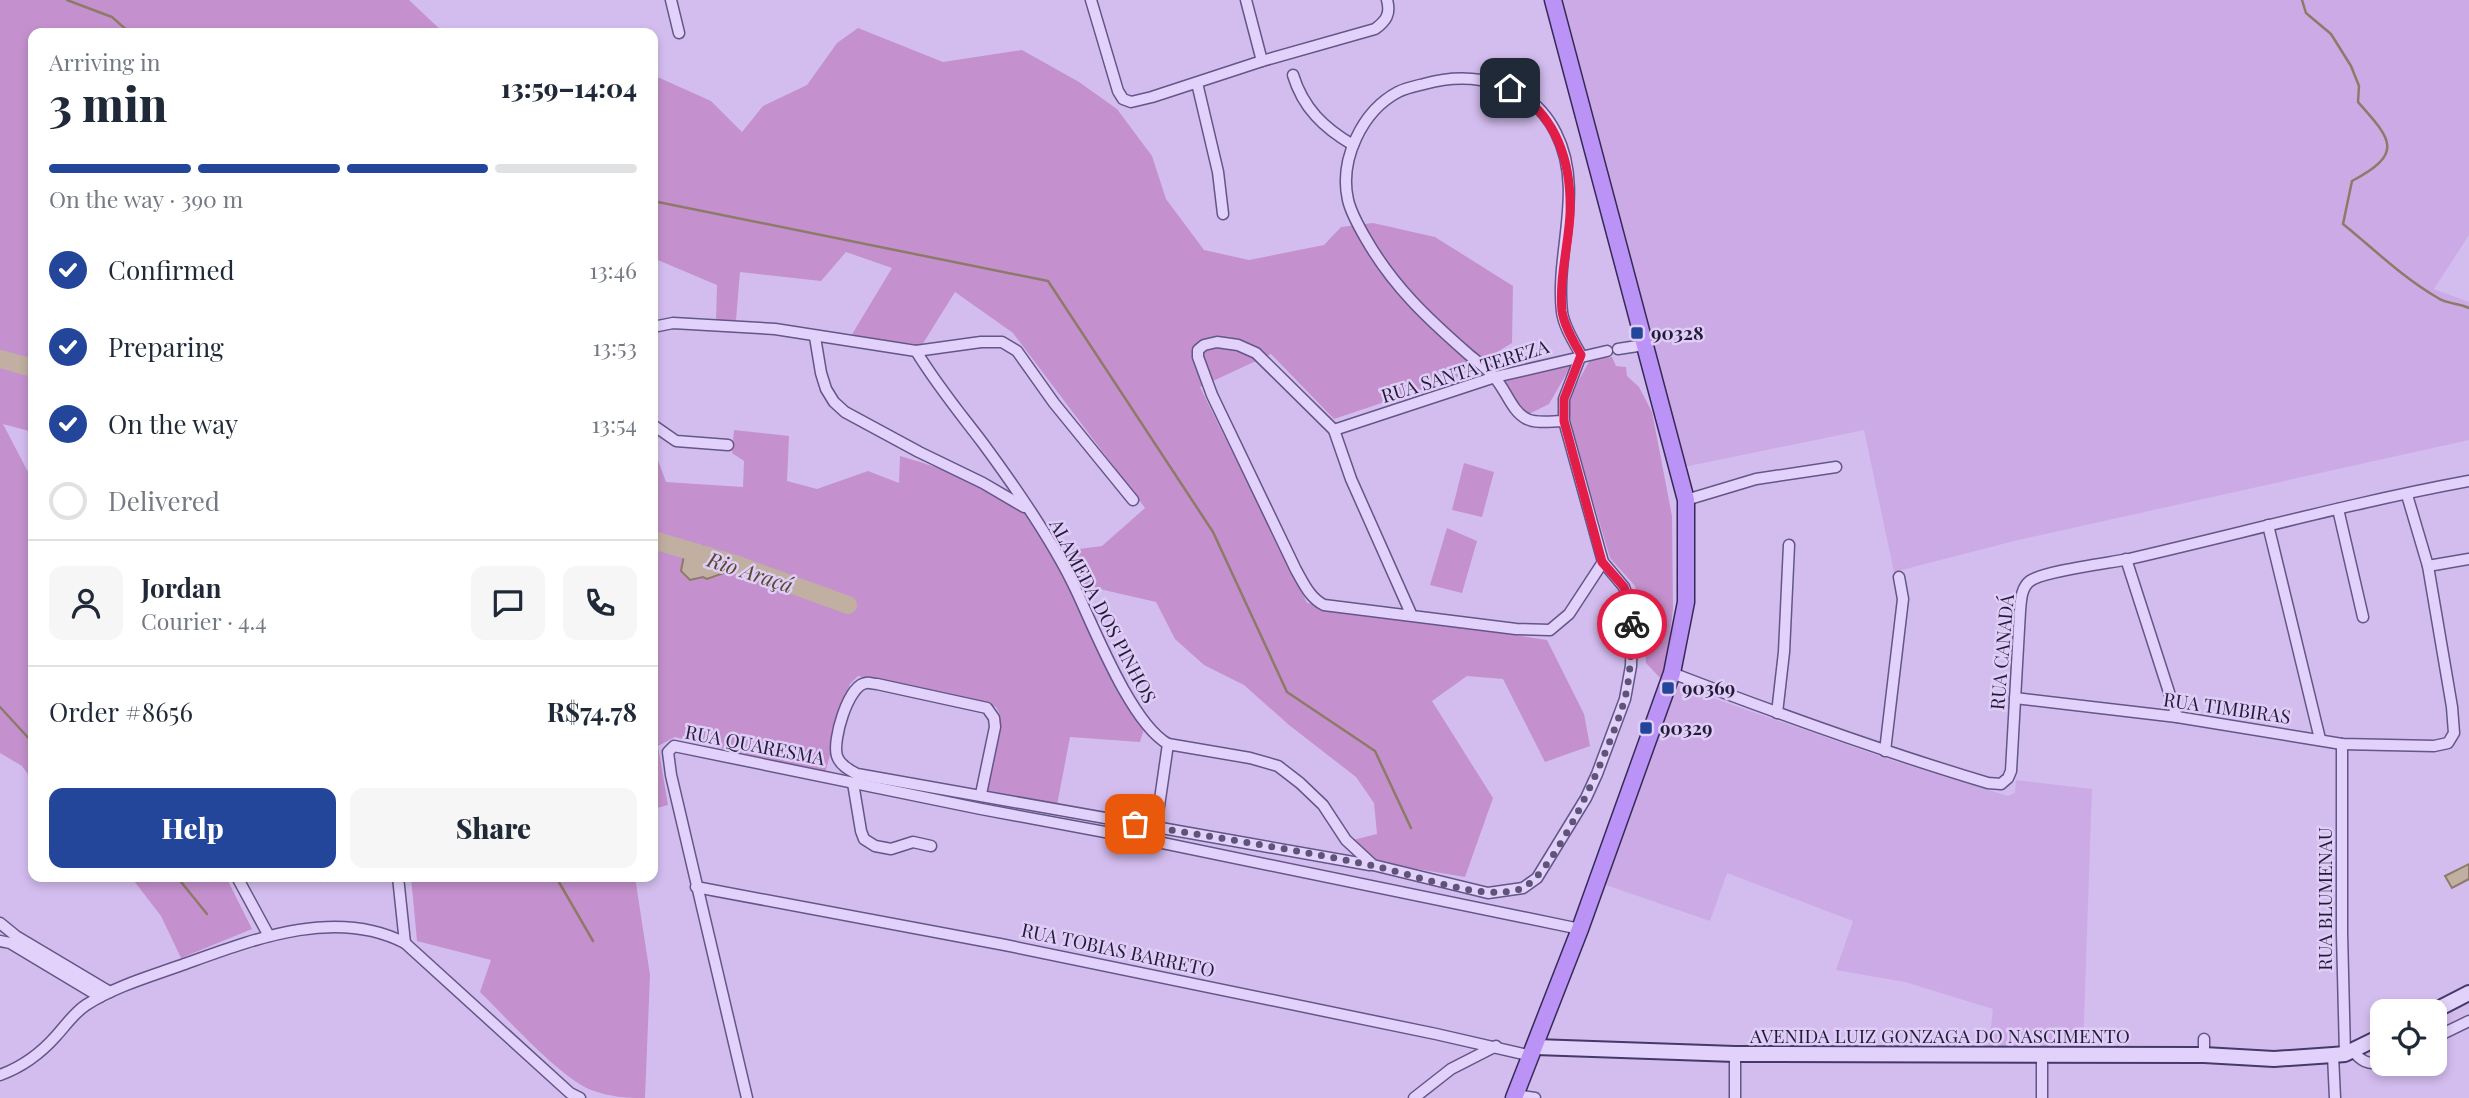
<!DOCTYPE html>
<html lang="en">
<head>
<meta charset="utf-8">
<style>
  :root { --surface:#fff; --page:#f6f6f7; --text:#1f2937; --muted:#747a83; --line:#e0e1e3; --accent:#23459a }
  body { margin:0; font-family:"Playfair Display",serif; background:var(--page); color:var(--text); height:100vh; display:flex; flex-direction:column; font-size:26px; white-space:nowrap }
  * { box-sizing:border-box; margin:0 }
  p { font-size:23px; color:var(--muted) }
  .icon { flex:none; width:38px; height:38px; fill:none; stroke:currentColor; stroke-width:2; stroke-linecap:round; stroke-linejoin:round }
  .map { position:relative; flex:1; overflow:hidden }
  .details { position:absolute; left:28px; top:28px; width:630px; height:854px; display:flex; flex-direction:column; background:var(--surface); border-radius:14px; box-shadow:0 4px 10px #0003 }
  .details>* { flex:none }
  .tools { position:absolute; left:2370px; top:999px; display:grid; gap:14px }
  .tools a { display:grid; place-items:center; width:77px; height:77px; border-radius:14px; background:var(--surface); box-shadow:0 4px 10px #0003; font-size:35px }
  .pin { position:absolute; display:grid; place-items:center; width:60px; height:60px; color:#fff; margin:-30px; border-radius:14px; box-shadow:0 4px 10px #0006 }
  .courier { position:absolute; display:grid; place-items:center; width:70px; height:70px; margin:-35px; border:5px solid #e11d48; border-radius:50%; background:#fff; color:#222; box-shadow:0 2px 9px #0007 }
  .summary em { font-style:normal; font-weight:800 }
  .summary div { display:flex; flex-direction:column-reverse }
  .summary { display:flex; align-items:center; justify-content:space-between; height:119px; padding:0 21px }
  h1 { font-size:46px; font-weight:800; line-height:52px }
  .bar { display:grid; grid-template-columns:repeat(4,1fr); gap:10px 7px; align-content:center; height:84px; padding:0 21px }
  .bar i { height:9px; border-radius:5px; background:var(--line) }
  .bar .current { background:var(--accent) }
  .bar p { grid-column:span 4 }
  .line { display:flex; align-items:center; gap:18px; padding:0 21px; border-top:2px solid var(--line) }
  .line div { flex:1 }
  .round { display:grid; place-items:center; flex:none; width:74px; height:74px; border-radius:14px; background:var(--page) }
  ol { padding:0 21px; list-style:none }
  li { display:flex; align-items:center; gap:21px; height:77px }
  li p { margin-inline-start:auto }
  li .icon { padding:7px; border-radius:50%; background:var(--accent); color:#fff; stroke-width:4 }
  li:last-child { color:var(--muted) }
  li i { width:38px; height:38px; border:4px solid var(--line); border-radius:50% }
  .cta { display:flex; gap:14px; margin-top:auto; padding:14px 21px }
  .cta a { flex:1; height:80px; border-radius:14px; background:var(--accent); color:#fff; font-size:28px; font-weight:800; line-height:80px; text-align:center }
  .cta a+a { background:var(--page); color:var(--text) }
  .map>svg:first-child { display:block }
</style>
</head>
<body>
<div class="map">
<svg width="2469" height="1098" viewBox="0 0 2469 1098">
  <rect width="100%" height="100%" fill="#d3bdef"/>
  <!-- farmland -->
  <g fill="#ccaae5">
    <polygon points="1563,0 2469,0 2469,235 2434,289 2469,302 2469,440 2018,540 1894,572 1864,430 1684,467"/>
    <polygon points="1675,685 1894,761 2008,796 2015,793 2016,780 2092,789 2083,1048 1989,1046 1993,1009 1905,982 1836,970 1853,921 1727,873 1710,921 1606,885"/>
  </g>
  <!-- green -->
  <g fill="#c491ce">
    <polygon points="0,0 409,0 444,33 33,33 33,432 3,424 28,472 33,523 33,781 22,766 0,753"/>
    <polygon points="858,28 943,62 1022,50 1079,82 1117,109 1152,156 1166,199 1204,250 1249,260 1324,245 1341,227 1373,223 1435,237 1513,286 1512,343 1453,379 1334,419 1271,354 1200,387 1307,603 1547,640 1584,714 1590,746 1545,762 1503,679 1467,676 1432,701 1493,798 1465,877 1375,862 1353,840 1377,834 1374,803 1356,777 1289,725 1244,685 1204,665 1175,639 1156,602 1082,585 1048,533 1079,549 1102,546 1145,508 1013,333 955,292 922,345 851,336 892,268 846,252 821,281 740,272 736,320 716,321 717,285 653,258 653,75 711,101 742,132 763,106 807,85 837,43"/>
    <polygon points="1612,357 1616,366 1626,367 1627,376 1639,387 1652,412 1672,516 1673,609 1664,682 1646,663 1642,620 1635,586 1610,558 1575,440 1567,401 1590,360"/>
    <polygon points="1570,362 1571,366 1549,404 1529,414 1520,409 1498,378"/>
    <path d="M 734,430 L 789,436 L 787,481 L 817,489 L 868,471 L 899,483 L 900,456 C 932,465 1003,489 1025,513 C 1040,529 1051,553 1062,572 C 1091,624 1117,677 1144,729 L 1140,742 L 1070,737 L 1057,805 L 985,791 L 1000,715 L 996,707 L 858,676 L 850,684 L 825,773 L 675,737 L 658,746 L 668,805 L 653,809 L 653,447 L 666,482 L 743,487 L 744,461 L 732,453 Z"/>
    <polygon points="1464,463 1494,472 1482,517 1452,510"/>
    <polygon points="1447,528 1477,541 1462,593 1430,585"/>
    <polygon points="131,877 226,877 252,929 181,958 161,916"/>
    <path d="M 411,877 L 441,881 L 442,877 L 635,877 L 650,975 L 645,1098 C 626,1098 610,1097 591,1090 C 559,1077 507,1018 480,992 L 491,960 L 417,941 Z"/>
  </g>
  <!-- water -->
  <g fill="#c1afa1" stroke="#8e7a68" stroke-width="2">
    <polygon points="703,546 714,554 714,560 723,566 730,562 735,564 740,574 732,570 707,579 703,577 690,580 681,571 685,550"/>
    <polygon points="2469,864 2469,879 2452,888 2445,876"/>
  </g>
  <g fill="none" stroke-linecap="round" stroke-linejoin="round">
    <!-- stream -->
    <g stroke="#8e7a68" stroke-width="2.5">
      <polyline points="67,0 112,17 130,33"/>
      <path d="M 2302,0 L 2306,13 L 2331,34 L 2351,66 L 2359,86 L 2358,102 C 2391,139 2405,153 2352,181 L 2343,224 C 2374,249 2403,278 2438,298 C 2447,304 2459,303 2469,308"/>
      <polyline points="653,201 1048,281 1213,532 1287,692 1375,751 1411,828"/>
      <polyline points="0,707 33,743"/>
      <polyline points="177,877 207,914"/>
      <polyline points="556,877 593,941"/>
    </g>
    <!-- river -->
    <g stroke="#c1afa1" stroke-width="18">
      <polyline points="0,359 33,368"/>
      <polyline points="653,540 735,564 848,605"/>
    </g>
    <defs>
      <g id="minor">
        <polyline points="671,0 679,33"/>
        <path d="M 1091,0 L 1118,91 L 1123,99 L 1131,102 L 1152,97 L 1262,61 L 1375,29 C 1386,21 1391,14 1387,0"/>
        <polyline points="1246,0 1262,61"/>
        <path d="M 1293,75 C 1303,108 1324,128 1353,145"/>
        <polyline points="1197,83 1218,172 1223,214"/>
        <polyline points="653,327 673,323 775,329 916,351 981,342 1002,342 1017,351 1054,403 1133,500"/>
        <polyline points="815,337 821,373 826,389 834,402 845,412 919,452 983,483 1024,507"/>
        <polyline points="1618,349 1644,345"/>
        <path d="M 916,351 C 936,384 959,412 982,442 C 1013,484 1054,543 1076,590 C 1095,630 1131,723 1168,744 L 1156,827"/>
        <polyline points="653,425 676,441 728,445"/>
        <polyline points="1334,430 1495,377 1607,351"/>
        <polyline points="1686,500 1756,479 1836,467"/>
        <polyline points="2338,509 2363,617"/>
        <polyline points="2268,525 2320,739"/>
        <polyline points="2126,559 2177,717"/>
        <polyline points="2428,566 2469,559"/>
        <path d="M 1412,616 L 1351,479 L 1334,430 L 1256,353 L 1238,345 L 1217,342 L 1204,345 L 1198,350 L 1198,357 L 1212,395 L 1296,570 C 1304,584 1310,598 1324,605 L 1516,629 L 1550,630 L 1569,614 L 1603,562"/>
        <path d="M 1672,673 C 1776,713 1881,751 1988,783 L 2001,784 L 2008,778 L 2011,771 L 2020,611 C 2021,600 2021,588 2030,581 C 2043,571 2109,563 2129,559 C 2242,533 2355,502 2469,481"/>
        <polyline points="2015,698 2177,717 2342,744 2434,746 2448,743 2454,733 2452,707 2428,566 2407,495"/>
        <polyline points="1777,713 1784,652 1789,545"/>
        <path d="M 1168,744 L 1250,758 L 1278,766 L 1300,783 L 1323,805 L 1346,840 L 1373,865 L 1488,893 L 1523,888 L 1537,878 L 1586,798 L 1597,774 L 1625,699 L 1631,666 L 1632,624 L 1630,604 L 1624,587 L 1603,562 L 1564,421 L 1564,399 L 1581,355 C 1574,342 1564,327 1562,312 C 1555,252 1585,190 1556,133 C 1531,83 1474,70 1424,84 C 1416,86 1406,88 1398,92 C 1362,111 1339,160 1348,200 C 1351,213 1359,227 1366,239 C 1393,286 1426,317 1467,353 C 1476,361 1487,368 1495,378 C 1506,390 1512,412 1527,419 C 1537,424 1552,421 1564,421"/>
        <polyline points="2342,744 2342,933 2345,1054"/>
        <polyline points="1885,751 1903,599 1899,577"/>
        <polyline points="853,783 861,831 864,839 875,846 891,849 913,842 931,846"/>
        <path d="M 981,794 L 995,727 L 994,718 L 987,708 L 877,684 C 873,684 869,682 866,683 C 848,685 832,741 837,756 C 840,765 849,770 857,774 L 1370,865"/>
        <polyline points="237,877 269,936"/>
        <polyline points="398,877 405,943"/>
        <polyline points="696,887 1005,945 1436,1034 1532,1056"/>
        <polyline points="0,923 16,936 110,992"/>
        <polyline points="0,941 10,943 100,997"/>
        <polyline points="2434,1038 2469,1021"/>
        <polyline points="2204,1039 2204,1055"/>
        <path d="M 2352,1050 C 2360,1060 2368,1066 2382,1062"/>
        <polyline points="2042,1054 2042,1098"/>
        <polyline points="2333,1055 2335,1098"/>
        <path d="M 0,1075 C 22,1067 41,1053 56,1036 C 66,1025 74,1013 86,1005 C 114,987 148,977 179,966 C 249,941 334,906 405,943 L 570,1093 L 580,1098"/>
        <polyline points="1516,1095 1535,1098"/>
        <polyline points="747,1098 671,775 668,752 674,746 981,809 1153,841 1580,929"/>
        <polyline points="1414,1098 1451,1069 1496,1046"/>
        <polyline points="1735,1098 1735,1054"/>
      </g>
      <g id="secondary">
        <polyline points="2432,1012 2469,993"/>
        <polyline points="1536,1047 1735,1054 2204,1055 2274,1059 2333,1055 2345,1054 2382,1036"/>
      </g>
      <polyline id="primary" points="1514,1098 1580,929 1672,673 1686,602 1686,500 1553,0"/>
    </defs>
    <!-- minor casing -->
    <use href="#minor" stroke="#635688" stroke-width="13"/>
    <!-- secondary casing -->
    <use href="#secondary" stroke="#44396a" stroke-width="18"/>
    <!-- primary casing -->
    <use href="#primary" stroke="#332b55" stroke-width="19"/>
    <!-- minor -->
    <use href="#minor" stroke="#e2d1fa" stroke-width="10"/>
    <!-- secondary -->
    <use href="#secondary" stroke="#e2d1fa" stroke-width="14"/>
    <!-- primary -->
    <use href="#primary" stroke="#bb92f5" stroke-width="16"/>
  </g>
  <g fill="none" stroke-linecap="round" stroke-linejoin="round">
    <!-- done -->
    <path stroke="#5f5477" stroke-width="7" stroke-dasharray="0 12.6" d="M 1135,824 C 1213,837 1292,849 1370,865 C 1411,873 1480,902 1520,889 C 1556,877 1615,736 1625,698 C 1631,673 1631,649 1632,624"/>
    <!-- route -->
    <path stroke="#e11d48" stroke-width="9" d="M 1510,88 C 1557,114 1572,163 1570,215 C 1568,248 1559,279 1562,311 C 1564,326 1574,342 1581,355 L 1564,399 L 1564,421 L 1602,562 L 1624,587 L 1629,604 L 1632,624"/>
  </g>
  <!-- markers -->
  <g fill="#23459a" stroke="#dfcdf7" stroke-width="2.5">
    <rect x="1630" y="326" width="14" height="14" rx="3.5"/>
    <rect x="1661" y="681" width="14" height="14" rx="3.5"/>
    <rect x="1639" y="721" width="14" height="14" rx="3.5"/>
  </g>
  <g text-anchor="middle" stroke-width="5" stroke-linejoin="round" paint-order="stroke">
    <!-- poi labels -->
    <g font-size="19" font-weight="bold" fill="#211b37" stroke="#dfcdf7" text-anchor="start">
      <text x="1651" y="340">90328</text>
      <text x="1682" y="695">90369</text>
      <text x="1660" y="735">90329</text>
    </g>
    <!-- street labels -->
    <g font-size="19" fill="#211b37" stroke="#dfcdf7">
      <text transform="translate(1465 371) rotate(-17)" y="7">RUA SANTA TEREZA</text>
      <text transform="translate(1103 611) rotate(62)" y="7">ALAMEDA DOS PINHOS</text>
      <text transform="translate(2002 652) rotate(-85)" y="7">RUA CANADÁ</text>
      <text transform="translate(2227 708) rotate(8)" y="7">RUA TIMBIRAS</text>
      <text transform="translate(755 745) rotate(11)" y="7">RUA QUARESMA</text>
      <text transform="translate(2325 899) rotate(-90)" y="7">RUA BLUMENAU</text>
      <text transform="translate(1118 950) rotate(12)" y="7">RUA TOBIAS BARRETO</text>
      <text x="1940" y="1043">AVENIDA LUIZ GONZAGA DO NASCIMENTO</text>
    </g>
    <!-- water labels -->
    <g font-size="21" font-style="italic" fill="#57482a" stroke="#dfcdf7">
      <text transform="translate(750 573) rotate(18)" y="7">Rio Araçá</text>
    </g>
  </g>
</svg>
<div class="tools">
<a><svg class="icon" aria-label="locate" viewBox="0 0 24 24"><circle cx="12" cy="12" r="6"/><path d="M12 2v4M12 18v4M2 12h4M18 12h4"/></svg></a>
</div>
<div class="pin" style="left:1135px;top:824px;background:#ea580c"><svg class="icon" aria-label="bag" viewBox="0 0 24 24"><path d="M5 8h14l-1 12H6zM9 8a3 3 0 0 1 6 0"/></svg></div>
<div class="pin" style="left:1510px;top:88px;background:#1f2937"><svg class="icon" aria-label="home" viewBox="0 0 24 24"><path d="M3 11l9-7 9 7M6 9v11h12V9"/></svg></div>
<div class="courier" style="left:1632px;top:624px"><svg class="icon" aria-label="bike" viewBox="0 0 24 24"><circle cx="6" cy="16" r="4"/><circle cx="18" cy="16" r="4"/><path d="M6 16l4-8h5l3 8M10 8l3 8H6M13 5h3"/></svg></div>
<section class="details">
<div class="summary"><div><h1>3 min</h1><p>Arriving in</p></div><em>13:59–14:04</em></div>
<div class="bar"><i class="current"></i><i class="current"></i><i class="current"></i><i></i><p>On the way · 390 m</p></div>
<ol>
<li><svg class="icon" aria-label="check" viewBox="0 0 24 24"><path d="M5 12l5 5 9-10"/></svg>Confirmed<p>13:46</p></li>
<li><svg class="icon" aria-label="check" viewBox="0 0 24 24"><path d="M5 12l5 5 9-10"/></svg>Preparing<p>13:53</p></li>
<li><svg class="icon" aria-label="check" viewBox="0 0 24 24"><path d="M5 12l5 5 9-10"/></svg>On the way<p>13:54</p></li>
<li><i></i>Delivered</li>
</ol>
<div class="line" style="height:126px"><a class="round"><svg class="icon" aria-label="person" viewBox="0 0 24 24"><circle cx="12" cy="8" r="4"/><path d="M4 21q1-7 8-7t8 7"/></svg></a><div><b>Jordan</b><p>Courier · 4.4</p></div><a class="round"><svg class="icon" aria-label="chat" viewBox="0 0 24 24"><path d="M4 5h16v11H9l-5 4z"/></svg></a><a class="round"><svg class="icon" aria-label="phone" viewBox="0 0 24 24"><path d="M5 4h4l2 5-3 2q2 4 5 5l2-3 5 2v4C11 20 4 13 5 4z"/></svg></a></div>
<div class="line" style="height:91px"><div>Order #8656</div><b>R$74.78</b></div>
<div class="cta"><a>Help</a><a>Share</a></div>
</section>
</div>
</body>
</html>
